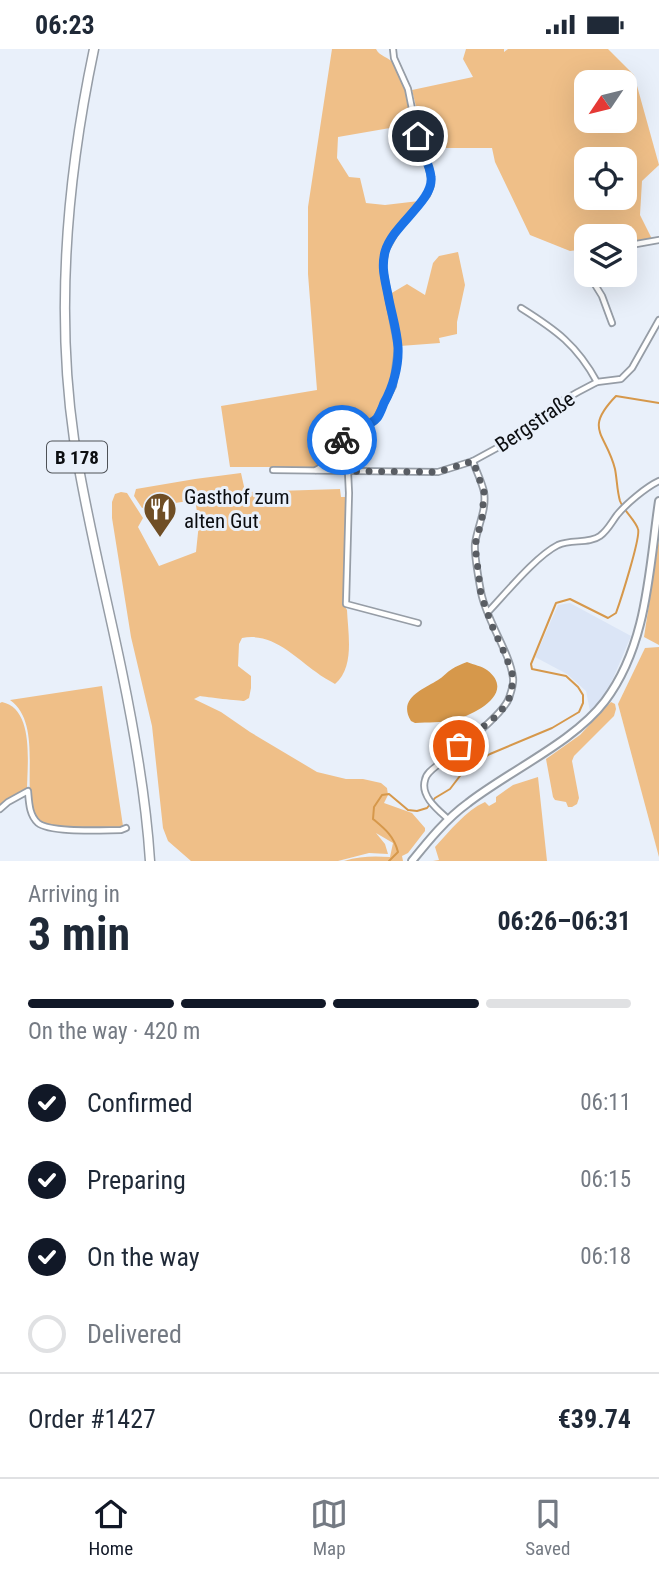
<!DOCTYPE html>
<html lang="en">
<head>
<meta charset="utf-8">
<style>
  :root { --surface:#fff; --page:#f6f6f7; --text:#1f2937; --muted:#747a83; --line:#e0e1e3; --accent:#111827 }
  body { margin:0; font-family:"Roboto Condensed",sans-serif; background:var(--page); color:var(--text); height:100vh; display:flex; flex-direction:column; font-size:26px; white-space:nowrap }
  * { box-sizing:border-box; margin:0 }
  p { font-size:23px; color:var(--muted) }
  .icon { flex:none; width:38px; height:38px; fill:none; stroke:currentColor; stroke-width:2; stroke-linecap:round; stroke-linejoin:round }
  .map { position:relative; height:812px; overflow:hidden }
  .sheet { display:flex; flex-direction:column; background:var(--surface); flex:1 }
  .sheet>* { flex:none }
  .needle { width:46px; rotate:235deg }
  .tools { position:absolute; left:574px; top:21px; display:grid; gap:14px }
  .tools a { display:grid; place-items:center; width:63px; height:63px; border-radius:14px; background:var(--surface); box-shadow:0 7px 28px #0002; font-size:35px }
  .pin { position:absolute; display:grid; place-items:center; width:60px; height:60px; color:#fff; margin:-30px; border:4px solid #fff; border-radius:50%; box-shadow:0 2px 7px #0007 }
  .courier { position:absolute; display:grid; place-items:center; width:70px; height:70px; margin:-35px; border:5px solid #1a73e8; border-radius:50%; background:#fff; color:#222; box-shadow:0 2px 9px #0007 }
  .overview em { font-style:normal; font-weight:700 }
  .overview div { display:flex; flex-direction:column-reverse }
  .overview { display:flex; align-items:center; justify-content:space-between; height:119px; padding:0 28px }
  h1 { font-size:46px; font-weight:700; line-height:52px }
  .bar { display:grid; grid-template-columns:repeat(4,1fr); gap:10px 7px; align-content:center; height:84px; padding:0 28px }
  .bar i { height:9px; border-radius:5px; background:var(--line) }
  .bar .current { background:var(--accent) }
  .bar p { grid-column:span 4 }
  .line { display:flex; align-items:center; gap:18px; padding:0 28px; border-top:2px solid var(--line) }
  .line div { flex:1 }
  ol { padding:0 28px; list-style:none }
  li { display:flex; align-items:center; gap:21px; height:77px }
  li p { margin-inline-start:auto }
  li .icon { padding:7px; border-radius:50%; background:var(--accent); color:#fff; stroke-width:4 }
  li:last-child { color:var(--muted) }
  li i { width:38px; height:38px; border:4px solid var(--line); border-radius:50% }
  .status { display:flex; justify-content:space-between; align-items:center; height:49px; padding:0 35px; background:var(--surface); direction:ltr }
  .status svg { height:19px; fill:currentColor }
  .tabs { display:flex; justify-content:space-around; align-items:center; height:98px; border-top:2px solid var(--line); background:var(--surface); font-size:19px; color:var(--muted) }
  .tabs a { display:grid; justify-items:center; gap:4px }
  .tabs .current { color:var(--accent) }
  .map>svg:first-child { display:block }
</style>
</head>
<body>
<div class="status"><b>06:23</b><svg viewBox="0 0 49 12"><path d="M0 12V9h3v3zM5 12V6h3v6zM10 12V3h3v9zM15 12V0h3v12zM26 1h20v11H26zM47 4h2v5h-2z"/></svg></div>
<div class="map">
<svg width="659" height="812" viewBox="0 0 659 812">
  <rect width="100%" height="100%" fill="#e9f0fa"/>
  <!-- built -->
  <polygon fill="#dbe5f6" points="570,554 631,587 606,646 590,662 586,642 567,625 535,608 558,556"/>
  <!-- green -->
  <g fill="#efbf88" fill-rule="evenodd">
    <path d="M 332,0 L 376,0 C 380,8 389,8 393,14 C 406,33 409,54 413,75 L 338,88 L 337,109 L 349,128 L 360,129 L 366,154 L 385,156 L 419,152 L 400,173 L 391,187 L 384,201 L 381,213 L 386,254 L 394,298 L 394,310 L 392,333 L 376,368 L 341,387 L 329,408 L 316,418 L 230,418 L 221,357 L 317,341 L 308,225 L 308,158 Z"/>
    <path d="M 466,0 L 504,0 L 504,3 L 508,0 L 608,0 L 634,26 L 659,116 L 642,132 L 640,166 L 652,190 L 625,194 L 625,187 L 586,187 L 586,200 L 570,202 L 530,186 L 495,113 L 492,99 L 426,99 L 412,41 L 473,28 L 463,10 ZM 586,33 L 625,33 L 625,72 L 586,72 ZM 586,110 L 625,110 L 625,149 L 586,149 Z"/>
    <polygon points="458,203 465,236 457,273 457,285 439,289 440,294 400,297 390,245 407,235 425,246 433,214 439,207"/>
    <path d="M 241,424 L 245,442 L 248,443 L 340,440 L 341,448 L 347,448 L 344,556 L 347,561 C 348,585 355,618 335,635 C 329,631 322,628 316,623 C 294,607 272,583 242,589 L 239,595 L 238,617 L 251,627 L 251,639 L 249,649 C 247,650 246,651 244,652 C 241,652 205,648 200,647 L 194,650 L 221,663 L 250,683 L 317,723 L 346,730 L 363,730 L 381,734 L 387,739 L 388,746 L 384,754 L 412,764 L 425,779 L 425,782 L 408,804 L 402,807 L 403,812 L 344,812 C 360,807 374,807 390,808 L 393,794 L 376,784 L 385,795 L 388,805 L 369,804 L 338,812 L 191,812 L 168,792 L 163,779 L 152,677 L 131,588 L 112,469 L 112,453 L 115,445 L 121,443 L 127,444 L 143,469 L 138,478 L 159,517 L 196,503 L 199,474 L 195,451 L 142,459 L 134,447 L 136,440 L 195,430 Z"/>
    <polygon points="659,490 659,596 644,588"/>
    <polygon points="659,598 659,808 618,655 645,599"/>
    <path d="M 102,637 L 123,777 L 121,779 C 103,779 59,781 45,775 C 12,761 49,679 10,651 Z"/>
    <path d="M 2,653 C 35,660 27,716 27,742 L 0,757 L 0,654 Z"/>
    <polygon points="611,653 615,655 616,660 614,667 574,707 572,712 579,749 577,755 572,758 568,758 566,753 555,751 553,748 546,710 580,686"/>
    <path d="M 538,728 L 547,812 L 433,812 L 439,811 L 435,798 C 450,782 465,762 485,753 L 489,757 L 496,753 L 496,748 L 513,736 Z"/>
  </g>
  <!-- water -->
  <path fill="#d6984b" d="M 467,613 C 474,616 482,617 487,621 C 517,644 474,666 454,671 C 442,674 428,673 415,674 L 411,672 C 397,649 424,640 438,631 C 443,628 447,623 452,620 C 456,617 462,615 467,613 Z"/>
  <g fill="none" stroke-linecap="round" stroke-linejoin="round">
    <!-- stream -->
    <path stroke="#d6984b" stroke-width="2" d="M 389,812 L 398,803 C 394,787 385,780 373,770 L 374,758 L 382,746 L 389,745 L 408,761 L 417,762 L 427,759 L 435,749 L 450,740 L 466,719 L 490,705 L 552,679 L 579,663 L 583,654 L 583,646 L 578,638 L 566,627 L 532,620 L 531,615 L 556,554 L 570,550 L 608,569 L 616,564 C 620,553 641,488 638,480 C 635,471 624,462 620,452 C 617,442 617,430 615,420 C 606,384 583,381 616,347 L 659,354"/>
    <defs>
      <g id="street">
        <polyline points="625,197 659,191"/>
        <polyline points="586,203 579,204 586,221"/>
        <polyline points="589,226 602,247 612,274"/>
        <path d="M 521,259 C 556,281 577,296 597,333"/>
        <polyline points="273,421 438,423 473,412 506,394 555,356 578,343 597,333 621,330 632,319 659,271"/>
        <polyline points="316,421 328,414 334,407 343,388 376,370 393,337 398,299 383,220 385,202 395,184 427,146 431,136 431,129 429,119 420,100 408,40 394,9 393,0"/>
        <polyline points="348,423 349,444 346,555 418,574"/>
        <path d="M 488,563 C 506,544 536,507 558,496 C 571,490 589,495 600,487 C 608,481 611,474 617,466 C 626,455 646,438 659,432"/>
        <path d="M 0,760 L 8,753 L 28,742 C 29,753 29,766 38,774 C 50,784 103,781 121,781 L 126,779"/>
        <path d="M 448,770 C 438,761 420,747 425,731 C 426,724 434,719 439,715 C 456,700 502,668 509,649 C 511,643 514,635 513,629 C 510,603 486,571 481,543 C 479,532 474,506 475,495 C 477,478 487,461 484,443 C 482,433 476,422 473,412"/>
      </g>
      <path id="secondary" d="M 412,812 C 429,791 446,770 468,754 C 509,722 574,693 605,652 C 648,595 649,519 659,452"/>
      <path id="highway" d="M 94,0 C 67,128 55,259 74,390 C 86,468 106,545 122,623 C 135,686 146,748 150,812"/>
    </defs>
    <!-- street casing -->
    <use href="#street" stroke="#969da6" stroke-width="8"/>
    <!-- secondary casing -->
    <use href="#secondary" stroke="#969da6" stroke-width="10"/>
    <!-- highway casing -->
    <use href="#highway" stroke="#969da6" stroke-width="11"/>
    <!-- street -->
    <use href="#street" stroke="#fff" stroke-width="4.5"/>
    <!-- secondary -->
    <use href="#secondary" stroke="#fff" stroke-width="6"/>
    <!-- highway -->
    <use href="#highway" stroke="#fff" stroke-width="8"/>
  </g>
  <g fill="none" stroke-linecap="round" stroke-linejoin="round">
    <!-- done -->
    <path stroke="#595d63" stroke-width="7" stroke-dasharray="0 12.6" d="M 342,391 C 335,402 333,410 339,422 L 438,423 L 473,412 L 484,443 L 482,470 L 475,496 L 481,546 L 493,579 L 505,605 L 513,627 L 513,633 L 509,650 L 499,665 L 459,697"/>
    <!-- route -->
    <path stroke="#1a73e8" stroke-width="9" d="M 342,391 C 351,380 369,379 377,369 C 380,365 382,359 384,354 C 393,338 399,317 398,298 C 397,281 391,263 388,246 C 385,231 381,218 385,203 C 392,176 434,152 431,128 C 430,115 421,102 418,87"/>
  </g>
  <!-- icons -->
  <defs>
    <symbol id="restaurant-pin" viewBox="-11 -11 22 30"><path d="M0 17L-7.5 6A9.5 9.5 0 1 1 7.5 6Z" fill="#6f4e25" stroke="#e9f0fa"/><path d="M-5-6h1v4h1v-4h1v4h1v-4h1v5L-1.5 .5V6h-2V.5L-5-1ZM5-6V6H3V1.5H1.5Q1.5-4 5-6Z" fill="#fff"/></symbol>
  </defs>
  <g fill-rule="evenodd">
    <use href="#restaurant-pin" x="141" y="441" width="38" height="52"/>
  </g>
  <g text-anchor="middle" stroke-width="6" stroke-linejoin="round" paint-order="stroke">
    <!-- shield labels -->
    <rect fill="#e9f0fa" stroke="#4e5257" stroke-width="2" x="47" y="392.5" width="60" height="31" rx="5"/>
    <g font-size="19" font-weight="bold" fill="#0c0e11">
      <text x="77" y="415">B 178</text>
    </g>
    <!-- street labels -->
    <g font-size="21" fill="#0c0e11" stroke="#e9f0fa">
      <text transform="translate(535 373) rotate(-34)" y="7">Bergstraße</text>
    </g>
    <!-- poi labels -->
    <g font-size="21" fill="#0c0e11" stroke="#e9f0fa" text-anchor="start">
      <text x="184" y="455">Gasthof zum<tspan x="184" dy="24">alten Gut</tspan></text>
    </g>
  </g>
</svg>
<div class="tools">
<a><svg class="needle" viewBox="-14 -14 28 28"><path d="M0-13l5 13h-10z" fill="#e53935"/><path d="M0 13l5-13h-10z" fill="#747a83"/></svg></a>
<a><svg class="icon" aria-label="locate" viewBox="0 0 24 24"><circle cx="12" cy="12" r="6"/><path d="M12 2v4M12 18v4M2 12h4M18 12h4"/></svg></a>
<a><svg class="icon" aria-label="layers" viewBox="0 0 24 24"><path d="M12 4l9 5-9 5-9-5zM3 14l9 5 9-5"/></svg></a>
</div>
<div class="pin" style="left:459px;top:697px;background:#ea580c"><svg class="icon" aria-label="bag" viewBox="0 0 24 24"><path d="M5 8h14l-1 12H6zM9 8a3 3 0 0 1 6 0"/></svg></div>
<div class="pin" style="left:418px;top:87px;background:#1f2937"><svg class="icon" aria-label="home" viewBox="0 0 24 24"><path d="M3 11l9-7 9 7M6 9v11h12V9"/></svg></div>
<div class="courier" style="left:342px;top:391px"><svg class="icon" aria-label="bike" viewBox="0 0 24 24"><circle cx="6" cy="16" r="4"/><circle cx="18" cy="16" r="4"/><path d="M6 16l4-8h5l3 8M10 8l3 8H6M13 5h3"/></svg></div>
</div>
<section class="sheet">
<div class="overview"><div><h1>3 min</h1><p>Arriving in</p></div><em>06:26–06:31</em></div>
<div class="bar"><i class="current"></i><i class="current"></i><i class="current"></i><i></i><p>On the way · 420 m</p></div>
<ol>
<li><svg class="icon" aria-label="check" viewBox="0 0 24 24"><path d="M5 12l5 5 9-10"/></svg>Confirmed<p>06:11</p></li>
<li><svg class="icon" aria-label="check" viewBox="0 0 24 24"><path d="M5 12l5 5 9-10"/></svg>Preparing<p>06:15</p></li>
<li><svg class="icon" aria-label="check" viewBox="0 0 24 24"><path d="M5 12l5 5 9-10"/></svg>On the way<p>06:18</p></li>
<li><i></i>Delivered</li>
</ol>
<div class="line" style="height:91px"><div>Order #1427</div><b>€39.74</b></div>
</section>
<nav class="tabs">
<a class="current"><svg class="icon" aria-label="home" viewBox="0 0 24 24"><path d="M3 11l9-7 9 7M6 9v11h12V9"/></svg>Home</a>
<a><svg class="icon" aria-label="map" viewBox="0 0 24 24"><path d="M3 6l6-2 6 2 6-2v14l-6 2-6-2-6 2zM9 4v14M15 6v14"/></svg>Map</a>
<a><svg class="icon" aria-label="saved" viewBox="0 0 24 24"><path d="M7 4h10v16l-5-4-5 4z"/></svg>Saved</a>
</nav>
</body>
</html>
